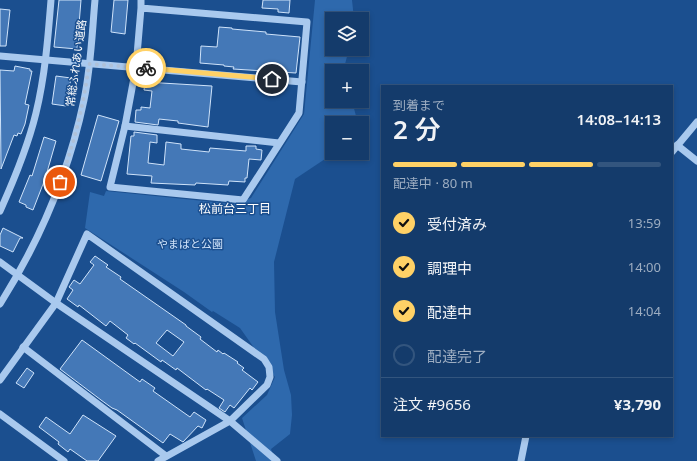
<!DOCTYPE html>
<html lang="ja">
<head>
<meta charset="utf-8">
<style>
  :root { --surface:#143b6b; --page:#1d4271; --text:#f1f3f6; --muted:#9dadc1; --line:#33557e; --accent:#ffd166 }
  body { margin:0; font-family:"Noto Sans","Noto Sans JP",sans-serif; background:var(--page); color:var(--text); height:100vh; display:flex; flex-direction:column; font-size:15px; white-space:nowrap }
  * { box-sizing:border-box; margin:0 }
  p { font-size:13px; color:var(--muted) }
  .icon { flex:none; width:22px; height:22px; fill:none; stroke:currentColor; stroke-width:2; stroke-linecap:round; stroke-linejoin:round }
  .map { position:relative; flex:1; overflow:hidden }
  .sheet { position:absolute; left:381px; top:85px; width:292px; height:352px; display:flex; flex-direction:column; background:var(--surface); border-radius:0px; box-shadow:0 2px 6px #0003,0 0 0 1px var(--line) }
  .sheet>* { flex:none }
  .fabs { position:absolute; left:325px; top:12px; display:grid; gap:8px }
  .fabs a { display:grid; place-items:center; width:44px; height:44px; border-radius:0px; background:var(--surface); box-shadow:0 2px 6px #0003,0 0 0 1px var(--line); font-size:20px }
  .pin { position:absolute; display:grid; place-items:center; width:34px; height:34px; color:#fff; margin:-17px; border:2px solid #fff; border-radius:50%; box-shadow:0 1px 4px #0007 }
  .courier { position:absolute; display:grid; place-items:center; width:40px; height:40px; margin:-20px; border:3px solid #ffd166; border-radius:50%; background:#fff; color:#222; box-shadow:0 1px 5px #0007 }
  .head em { font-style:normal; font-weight:600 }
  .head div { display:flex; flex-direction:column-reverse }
  .head { display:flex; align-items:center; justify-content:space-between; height:68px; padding:0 12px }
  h1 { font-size:26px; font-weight:600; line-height:30px }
  .bar { display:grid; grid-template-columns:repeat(4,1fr); gap:6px 4px; align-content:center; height:48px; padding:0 12px }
  .bar i { height:5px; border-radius:3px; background:var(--line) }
  .bar .active { background:var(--accent) }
  .bar p { grid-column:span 4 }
  .line { display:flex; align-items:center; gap:10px; padding:0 12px; border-top:1px solid var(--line) }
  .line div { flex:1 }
  ol { padding:0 12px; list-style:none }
  li { display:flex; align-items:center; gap:12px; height:44px }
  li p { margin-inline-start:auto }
  li .icon { padding:4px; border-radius:50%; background:var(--accent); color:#111; stroke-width:4 }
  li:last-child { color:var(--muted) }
  li i { width:22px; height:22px; border:2px solid var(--line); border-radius:50% }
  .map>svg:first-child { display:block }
</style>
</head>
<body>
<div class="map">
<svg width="697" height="461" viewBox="0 0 697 461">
  <rect width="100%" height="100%" fill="#1b4f8f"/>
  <!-- green -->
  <polygon fill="#2e69ad" points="315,0 352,0 354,19 332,19 332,49 349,49 344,68 345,71 332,71 332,101 352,101 356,116 354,123 332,123 332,153 334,153 295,179 274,262 275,312 284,370 291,395 292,415 290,434 271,449 275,461 256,461 242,418 267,395 275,377 240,328 213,311 212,312 184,292 85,228 90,192 104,196 106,191 233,204 251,198 304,114"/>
  <!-- building -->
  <g fill="#4478b7" stroke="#cfe3fa" fill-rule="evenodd">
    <polygon points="59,0 81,0 77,49 54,47"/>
    <polygon points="114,0 128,0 125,34 111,32"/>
    <polygon points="263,0 290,0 289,13 278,12 278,9 262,8"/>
    <polygon points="0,9 10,10 6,46 0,46"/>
    <polygon points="219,27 232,28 232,29 266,32 266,34 300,37 296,73 233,69 234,67 224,66 224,65 200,63 201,46 217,47"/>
    <polygon points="15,66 30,69 30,71 32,71 25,104 29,105 25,124 21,134 18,133 17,136 14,135 1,169 0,70 14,71"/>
    <polygon points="56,76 71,78 66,106 52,104"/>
    <polygon points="145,82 212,86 208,127 178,123 178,121 159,119 158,125 135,122 136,110 141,110 141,107 150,108 152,91 144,90"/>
    <polygon points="98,115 119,121 101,181 81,175"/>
    <polygon points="134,132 157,135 157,143 150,142 148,163 164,165 166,142 181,144 181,149 209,152 210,148 246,151 246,146 256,146 256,149 262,150 261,160 249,159 247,178 245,178 245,182 229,181 228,185 196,183 195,185 151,183 152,176 127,174 131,136 134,136"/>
    <polygon points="44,137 56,141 45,179 33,210 26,207 26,205 19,202 30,175 32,176"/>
    <polygon points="3,228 23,238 20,238 13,252 0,246 0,235"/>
    <path d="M 95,256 L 108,265 L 106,267 L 121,277 L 120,279 L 186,325 L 186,326 L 201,337 L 200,339 L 217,352 L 218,350 L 223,354 L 224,353 L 238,362 L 237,363 L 244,368 L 242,370 L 258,382 L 252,390 L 250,388 L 234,408 L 230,405 L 225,412 L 219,408 L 224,400 L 207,389 L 206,390 L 177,368 L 176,370 L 162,360 L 161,362 L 135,343 L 134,344 L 126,338 L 128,335 L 110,321 L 106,326 L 79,305 L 78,307 L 67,299 L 73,290 L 69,287 L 74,280 L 80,284 L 94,265 L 90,262 ZM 167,330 L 184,342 L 173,356 L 156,343 Z"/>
    <polygon points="82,340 140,382 142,379 155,388 153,391 190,417 194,412 206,420 202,428 198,426 183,442 170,434 163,443 117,410 112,408 101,400 60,369"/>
    <polygon points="27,368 34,373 24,388 16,383"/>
    <polygon points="83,415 116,436 98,461 87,461 70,449 68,452 58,444 59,442 39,427 46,417 70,434"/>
  </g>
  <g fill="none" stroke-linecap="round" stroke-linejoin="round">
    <!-- minor -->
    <g stroke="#a9c9ee" stroke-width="7">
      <polyline points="141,8 307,22 299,113 243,200 110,187 125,126 136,67 141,8 141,0"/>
      <polyline points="0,56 302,82"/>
      <polyline points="125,126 279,143"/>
      <polyline points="677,145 697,161"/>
      <polyline points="672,152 697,122"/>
      <path d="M 0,211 C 14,180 28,146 36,113 C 45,76 48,38 51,0"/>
      <polyline points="0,262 56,303 230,421 277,461"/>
      <path d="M 0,304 C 39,242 69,172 84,100 C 91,67 92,33 95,0"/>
      <polyline points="23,347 166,456"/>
      <polyline points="0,380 56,303 87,234 264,359 269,367 270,377 267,385 230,421 158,461"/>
      <polyline points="0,414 64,461"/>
      <polyline points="521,461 526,436"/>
    </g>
  </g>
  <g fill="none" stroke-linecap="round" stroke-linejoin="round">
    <!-- done -->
    <path stroke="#afc1d8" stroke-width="4" stroke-dasharray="0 7.2" d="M 60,182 C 74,144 84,104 89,64 L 146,68"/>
    <!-- route -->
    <polyline stroke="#ffd166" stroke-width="5" points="146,68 272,79"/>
  </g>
  <g text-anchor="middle" stroke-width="3" stroke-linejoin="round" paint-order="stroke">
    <!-- street labels -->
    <g font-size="11" fill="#fff" stroke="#1b4f8f">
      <text transform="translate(76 63) rotate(-82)" y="4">常総ふれあい道路</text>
    </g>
    <!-- park labels -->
    <g font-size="11" fill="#cfe3fa" stroke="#1b4f8f">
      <text x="190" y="248">やまばと公園</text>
    </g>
    <!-- neighbourhood labels -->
    <g font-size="12" fill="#fff" stroke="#1b4f8f">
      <text x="235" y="213">松前台三丁目</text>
    </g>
  </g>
</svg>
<div class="fabs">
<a><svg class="icon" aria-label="layers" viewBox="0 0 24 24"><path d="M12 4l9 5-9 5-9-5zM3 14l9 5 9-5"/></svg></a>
<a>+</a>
<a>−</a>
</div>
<div class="pin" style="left:60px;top:182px;background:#ea580c"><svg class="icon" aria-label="bag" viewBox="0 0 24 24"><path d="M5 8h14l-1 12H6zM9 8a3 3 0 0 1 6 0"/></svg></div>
<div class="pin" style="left:272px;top:79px;background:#1f2937"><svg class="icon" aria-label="home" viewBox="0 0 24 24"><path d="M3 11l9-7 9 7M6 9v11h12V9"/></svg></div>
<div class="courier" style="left:146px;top:68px"><svg class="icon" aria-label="bike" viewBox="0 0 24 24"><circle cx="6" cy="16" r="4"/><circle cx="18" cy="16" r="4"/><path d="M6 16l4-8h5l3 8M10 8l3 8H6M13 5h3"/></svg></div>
<section class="sheet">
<div class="head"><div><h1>2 分</h1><p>到着まで</p></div><em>14:08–14:13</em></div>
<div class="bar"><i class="active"></i><i class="active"></i><i class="active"></i><i></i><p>配達中 · 80 m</p></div>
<ol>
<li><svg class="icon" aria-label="check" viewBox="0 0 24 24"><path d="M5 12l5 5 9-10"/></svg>受付済み<p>13:59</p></li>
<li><svg class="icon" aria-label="check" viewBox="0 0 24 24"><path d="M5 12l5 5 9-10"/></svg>調理中<p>14:00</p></li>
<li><svg class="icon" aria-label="check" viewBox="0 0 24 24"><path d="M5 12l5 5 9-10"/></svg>配達中<p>14:04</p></li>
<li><i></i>配達完了</li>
</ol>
<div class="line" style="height:52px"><div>注文 #9656</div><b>¥3,790</b></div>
</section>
</div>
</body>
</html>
